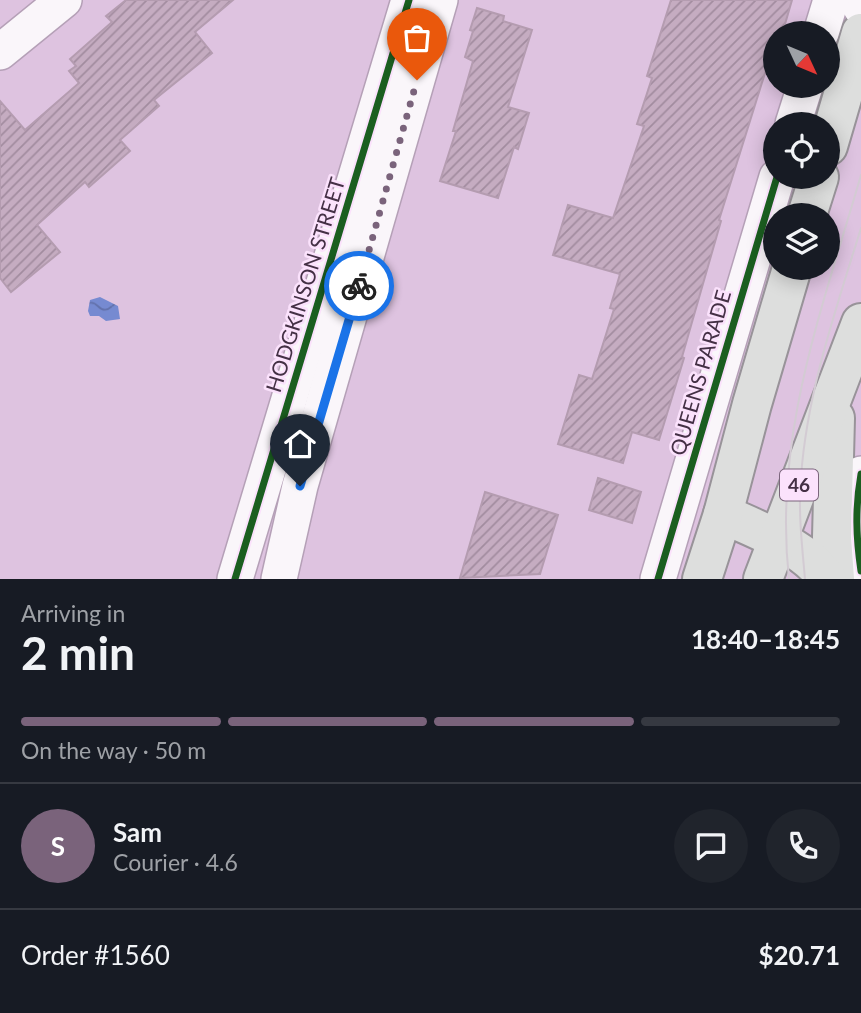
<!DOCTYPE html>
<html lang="en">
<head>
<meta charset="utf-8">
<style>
  :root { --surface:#171b24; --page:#20242c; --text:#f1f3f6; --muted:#9ea1a6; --line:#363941; --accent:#7a637b }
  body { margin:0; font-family:Lato,sans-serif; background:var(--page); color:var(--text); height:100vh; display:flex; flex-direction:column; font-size:26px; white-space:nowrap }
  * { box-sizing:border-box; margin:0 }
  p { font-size:23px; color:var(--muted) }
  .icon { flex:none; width:38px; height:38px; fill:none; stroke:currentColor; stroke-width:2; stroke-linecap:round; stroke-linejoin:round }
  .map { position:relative; height:579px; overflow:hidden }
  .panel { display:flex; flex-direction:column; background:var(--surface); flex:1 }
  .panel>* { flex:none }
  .needle { width:46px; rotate:134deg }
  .buttons { position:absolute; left:763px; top:21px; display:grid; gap:14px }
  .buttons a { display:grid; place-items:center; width:77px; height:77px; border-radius:50%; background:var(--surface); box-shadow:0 4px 18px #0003; font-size:35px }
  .pin { position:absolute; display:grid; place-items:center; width:60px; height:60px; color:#fff; margin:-72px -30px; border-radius:50% 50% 50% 0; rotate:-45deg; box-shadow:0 0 7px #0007 }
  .pin .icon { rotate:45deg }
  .courier { position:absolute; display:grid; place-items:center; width:70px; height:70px; margin:-35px; border:5px solid #1a73e8; border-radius:50%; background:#fff; color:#222; box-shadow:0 2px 9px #0007 }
  .summary em { font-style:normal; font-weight:700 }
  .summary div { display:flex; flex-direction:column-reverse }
  .summary { display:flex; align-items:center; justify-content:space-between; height:119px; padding:0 21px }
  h1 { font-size:46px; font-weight:700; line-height:52px }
  .bar { display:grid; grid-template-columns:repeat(4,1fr); gap:10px 7px; align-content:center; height:84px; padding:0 21px }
  .bar i { height:9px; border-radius:5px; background:var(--line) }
  .bar .on { background:var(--accent) }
  .bar p { grid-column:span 4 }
  .line { display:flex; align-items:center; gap:18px; padding:0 21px; border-top:2px solid var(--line) }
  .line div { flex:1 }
  .round { display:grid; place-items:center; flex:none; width:74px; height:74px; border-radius:37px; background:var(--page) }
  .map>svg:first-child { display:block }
</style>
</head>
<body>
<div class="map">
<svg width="861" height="579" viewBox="0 0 861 579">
  <defs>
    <pattern id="water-waves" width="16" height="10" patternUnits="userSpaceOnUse" patternTransform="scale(1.75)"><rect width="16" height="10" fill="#768ad1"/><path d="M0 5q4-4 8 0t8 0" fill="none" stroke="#6271ab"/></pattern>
    <pattern id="building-hatch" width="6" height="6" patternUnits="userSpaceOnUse" patternTransform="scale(1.75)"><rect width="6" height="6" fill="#c5acc1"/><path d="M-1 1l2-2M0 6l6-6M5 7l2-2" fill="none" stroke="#a28c9f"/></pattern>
  </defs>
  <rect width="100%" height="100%" fill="#dec3e0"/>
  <!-- water -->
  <polygon fill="url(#water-waves)" points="100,297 118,306 120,319 106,321 99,316 90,316 88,311 90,300"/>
  <!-- building -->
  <g fill="url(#building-hatch)" stroke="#b49cb0" stroke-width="2">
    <polygon points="126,0 233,0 195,32 212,53 154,100 159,106 120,140 130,151 89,187 85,182 37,225 60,252 11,292 0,278 0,101 25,130 79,83 69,71 76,66 70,59 112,22 106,16"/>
    <polygon points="671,0 792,0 783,31 779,30 775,33 775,41 719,220 721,221 682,357 684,358 659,440 632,432 623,463 558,444 579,375 592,379 614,309 610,308 620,274 553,255 568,205 613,218 644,126 637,124 652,78 647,76"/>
    <polygon points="477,8 504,16 503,21 532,30 508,107 529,113 518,149 514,147 498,198 440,181 456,131 453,131 473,61 465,57 473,31 470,30"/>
    <polygon points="598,478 641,492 632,523 589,510"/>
    <polygon points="485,492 558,515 540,574 460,578"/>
  </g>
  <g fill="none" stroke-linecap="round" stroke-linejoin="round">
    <defs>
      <g id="minor">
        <polyline points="857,0 861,8"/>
        <polyline points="821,33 831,0"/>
        <polyline points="0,52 64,0"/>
        <polyline points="793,124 805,86"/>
        <path d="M 861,474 C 855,508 856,537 861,571"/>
        <polyline points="235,579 409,0"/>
        <polyline points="279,579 300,486 440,0"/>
        <polyline points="658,579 777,177"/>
      </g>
      <g id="major">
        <polyline points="828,146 861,33"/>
        <polyline points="807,215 819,177"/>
        <polyline points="835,418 832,537 835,579"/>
        <path d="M 723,514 C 759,531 804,546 827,579"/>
        <polyline points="702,579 723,514 752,404 792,268"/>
        <polyline points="763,579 861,323"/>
      </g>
    </defs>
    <!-- minor casing -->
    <use href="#minor" stroke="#b5a0b7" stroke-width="38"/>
    <!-- major casing -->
    <use href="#major" stroke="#989399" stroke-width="42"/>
    <!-- minor -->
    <use href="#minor" stroke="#faf6fa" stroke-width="35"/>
    <!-- major -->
    <use href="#major" stroke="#dddedd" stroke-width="38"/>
    <!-- tram -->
    <g stroke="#d3cbd3" stroke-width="2">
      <path d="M 789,579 C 773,436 822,310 861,175"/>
      <path d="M 805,579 C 802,545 798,511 801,477 C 807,392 836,309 861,228"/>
    </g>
    <defs>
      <g id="cycleway">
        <path d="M 861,474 C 855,508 856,537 861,571"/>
        <polyline points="235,579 409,0"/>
        <polyline points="658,579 777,177"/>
      </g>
    </defs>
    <!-- cycleway casing -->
    <use href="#cycleway" stroke="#fbe2fc" stroke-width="11"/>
    <!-- cycleway -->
    <use href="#cycleway" stroke="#1b5e20" stroke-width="7"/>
  </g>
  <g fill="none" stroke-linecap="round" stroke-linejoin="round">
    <!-- done -->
    <polyline stroke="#7a637b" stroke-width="7" stroke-dasharray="0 12.6" points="359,286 417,80"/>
    <!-- route -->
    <polyline stroke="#1a73e8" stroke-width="9" points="300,486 359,286"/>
  </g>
  <g text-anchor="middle" stroke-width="5" stroke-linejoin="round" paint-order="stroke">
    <!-- shield labels -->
    <rect fill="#fbe2fc" stroke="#7b657c" stroke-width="2" x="780" y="469.5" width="38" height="31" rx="5"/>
    <g font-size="19" font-weight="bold" fill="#443045">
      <text x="799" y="492">46</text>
    </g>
    <!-- street labels -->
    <g font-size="21" fill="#443045" stroke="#fbe2fc">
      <text transform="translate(306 285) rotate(-73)" y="7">HODGKINSON STREET</text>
      <text transform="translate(701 373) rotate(-74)" y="7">QUEENS PARADE</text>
    </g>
  </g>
</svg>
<div class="buttons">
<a><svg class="needle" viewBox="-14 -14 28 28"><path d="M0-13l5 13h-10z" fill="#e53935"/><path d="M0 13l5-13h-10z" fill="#9ea1a6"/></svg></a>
<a><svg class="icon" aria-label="locate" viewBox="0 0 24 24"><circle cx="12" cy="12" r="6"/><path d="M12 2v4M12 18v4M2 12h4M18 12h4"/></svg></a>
<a><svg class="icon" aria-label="layers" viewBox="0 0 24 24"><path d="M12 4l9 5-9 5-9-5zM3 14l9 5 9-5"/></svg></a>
</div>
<div class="pin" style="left:417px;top:80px;background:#ea580c"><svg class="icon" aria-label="bag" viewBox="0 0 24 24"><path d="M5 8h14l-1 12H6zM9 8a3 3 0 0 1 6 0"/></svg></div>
<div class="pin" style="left:300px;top:486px;background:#1f2937"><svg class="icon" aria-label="home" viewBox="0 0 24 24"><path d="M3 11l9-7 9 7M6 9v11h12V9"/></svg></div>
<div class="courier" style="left:359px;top:286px"><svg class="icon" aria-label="bike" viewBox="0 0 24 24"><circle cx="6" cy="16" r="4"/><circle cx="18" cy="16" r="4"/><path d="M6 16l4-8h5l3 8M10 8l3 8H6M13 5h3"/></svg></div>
</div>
<section class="panel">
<div class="summary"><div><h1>2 min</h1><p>Arriving in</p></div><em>18:40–18:45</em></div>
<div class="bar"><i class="on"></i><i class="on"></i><i class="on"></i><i></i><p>On the way · 50 m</p></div>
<div class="line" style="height:126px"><b class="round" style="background:var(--accent);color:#fff">S</b><div><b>Sam</b><p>Courier · 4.6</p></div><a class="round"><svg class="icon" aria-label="chat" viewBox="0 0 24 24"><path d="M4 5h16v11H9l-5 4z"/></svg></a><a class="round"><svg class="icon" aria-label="phone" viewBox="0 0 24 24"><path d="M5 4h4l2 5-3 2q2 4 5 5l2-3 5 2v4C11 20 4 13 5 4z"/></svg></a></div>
<div class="line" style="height:91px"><div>Order #1560</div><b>$20.71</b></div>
</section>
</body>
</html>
